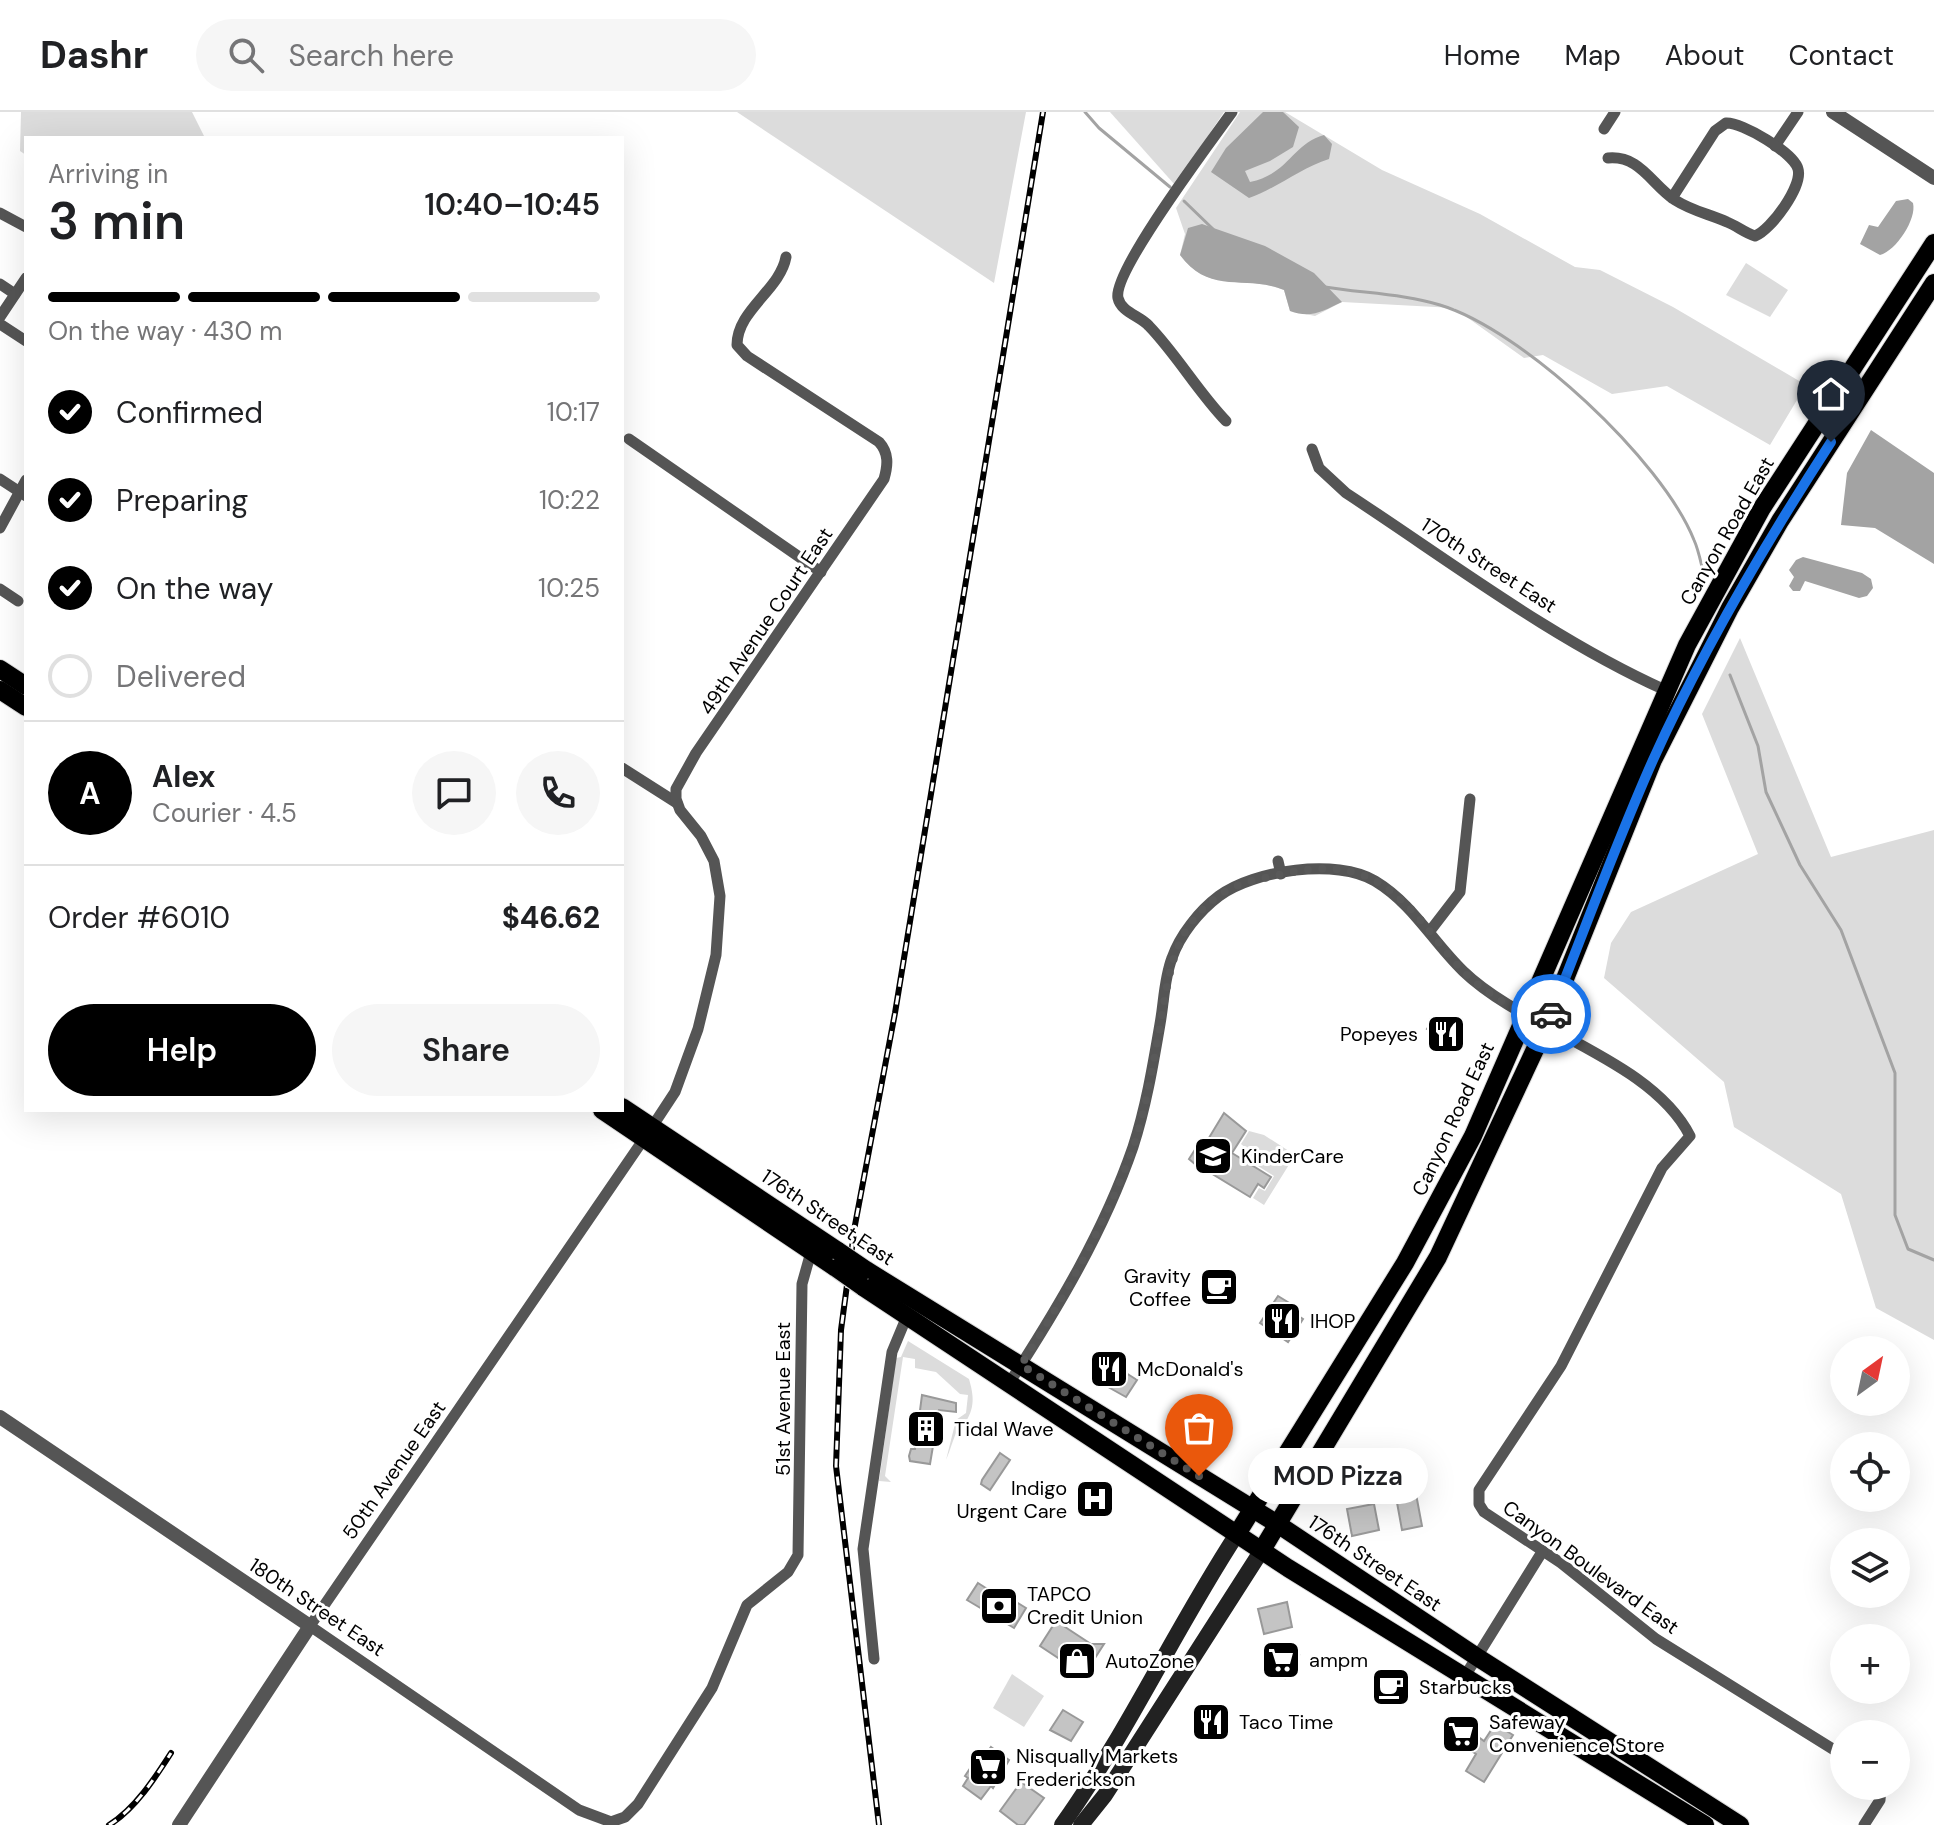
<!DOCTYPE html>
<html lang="en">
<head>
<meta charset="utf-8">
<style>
  :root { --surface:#fff; --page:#f6f6f6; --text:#202124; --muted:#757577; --line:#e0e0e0; --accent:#000 }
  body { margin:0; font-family:"DM Sans",sans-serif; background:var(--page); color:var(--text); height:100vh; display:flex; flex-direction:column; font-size:30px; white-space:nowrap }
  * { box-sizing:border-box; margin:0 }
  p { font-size:26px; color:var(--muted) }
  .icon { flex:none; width:44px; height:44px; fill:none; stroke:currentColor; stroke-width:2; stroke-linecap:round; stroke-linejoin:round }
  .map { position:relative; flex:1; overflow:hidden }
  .details { position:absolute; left:24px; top:24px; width:600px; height:976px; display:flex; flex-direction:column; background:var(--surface); border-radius:0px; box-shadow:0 8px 32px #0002 }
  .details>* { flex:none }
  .needle { width:52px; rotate:33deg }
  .buttons { position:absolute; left:1830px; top:1224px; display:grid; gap:16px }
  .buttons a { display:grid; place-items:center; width:80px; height:80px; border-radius:50%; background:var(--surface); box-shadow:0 8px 32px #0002; font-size:40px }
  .pin { position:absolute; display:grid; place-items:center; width:68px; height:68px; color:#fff; margin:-82px -34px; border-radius:50% 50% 50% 0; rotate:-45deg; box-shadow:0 0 8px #0007 }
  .pin .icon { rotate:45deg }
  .courier { position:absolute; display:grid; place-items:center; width:80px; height:80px; margin:-40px; border:6px solid #1a73e8; border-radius:50%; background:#fff; color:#222; box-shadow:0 2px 10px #0007 }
  .bubble { position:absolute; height:56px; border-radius:28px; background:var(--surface); box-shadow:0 8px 32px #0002; font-size:26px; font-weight:600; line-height:56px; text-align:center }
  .summary em { font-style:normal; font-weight:600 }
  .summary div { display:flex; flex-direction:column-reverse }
  .summary { display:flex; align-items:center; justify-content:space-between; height:136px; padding:0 24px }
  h1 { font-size:52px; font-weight:600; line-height:60px }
  .bar { display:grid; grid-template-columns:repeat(4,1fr); gap:12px 8px; align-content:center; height:96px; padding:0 24px }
  .bar i { height:10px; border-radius:6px; background:var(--line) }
  .bar .current { background:var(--accent) }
  .bar p { grid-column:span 4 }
  .line { display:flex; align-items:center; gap:20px; padding:0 24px; border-top:2px solid var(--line) }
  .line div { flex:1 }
  .round { display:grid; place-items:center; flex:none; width:84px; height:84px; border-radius:42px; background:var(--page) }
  ol { padding:0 24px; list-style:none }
  li { display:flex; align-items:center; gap:24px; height:88px }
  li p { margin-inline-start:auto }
  li .icon { padding:8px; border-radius:50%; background:var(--accent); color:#fff; stroke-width:4 }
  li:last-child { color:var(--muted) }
  li i { width:44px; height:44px; border:4px solid var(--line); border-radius:50% }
  .action { display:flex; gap:16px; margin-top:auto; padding:16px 24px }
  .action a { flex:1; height:92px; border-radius:48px; background:var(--accent); color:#fff; font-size:32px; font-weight:600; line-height:92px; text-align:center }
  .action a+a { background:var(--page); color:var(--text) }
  header { display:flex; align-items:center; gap:48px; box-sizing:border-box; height:112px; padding:0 40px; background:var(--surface); border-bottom:2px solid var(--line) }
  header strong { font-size:38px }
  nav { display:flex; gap:44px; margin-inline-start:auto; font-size:28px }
  .search { width:560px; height:72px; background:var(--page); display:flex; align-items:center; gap:20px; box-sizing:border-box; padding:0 28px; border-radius:44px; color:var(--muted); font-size:30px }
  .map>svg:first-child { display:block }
</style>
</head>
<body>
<header>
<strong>Dashr</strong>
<div class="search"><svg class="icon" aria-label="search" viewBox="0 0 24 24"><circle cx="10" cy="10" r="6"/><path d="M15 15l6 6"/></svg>Search here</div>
<nav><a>Home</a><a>Map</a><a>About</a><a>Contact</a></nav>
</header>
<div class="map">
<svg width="1934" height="1713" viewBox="0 0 1934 1713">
  <rect width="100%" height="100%" fill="#fff"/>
  <!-- green -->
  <g fill="#dcdcdc">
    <polygon points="21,0 192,0 205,26 26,26 26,43 20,39"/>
    <polygon points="737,0 1026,0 994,171"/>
    <polygon points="1110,0 1224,0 1175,73"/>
    <path d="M 1240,0 L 1285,0 L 1382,58 L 1480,102 L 1575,155 L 1600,158 L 1673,195 L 1806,273 L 1770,333 L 1667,274 L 1612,282 L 1543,243 L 1524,246 L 1454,196 L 1342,190 L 1315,204 L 1290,199 L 1284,178 C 1245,162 1210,183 1180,143 L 1185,122 L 1176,96 Z"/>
    <polygon points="1746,151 1788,178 1770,205 1726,183"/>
    <polygon points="1740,526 1831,745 1934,718 1934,1228 1876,1196 1841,1082 1734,1015 1724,970 1604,866 1611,831 1631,800 1758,742 1702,602"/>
    <polygon points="1249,1019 1264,1023 1295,1043 1264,1093 1253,1086 1259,1076 1265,1079 1274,1064 1245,1046 1248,1038 1241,1032"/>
    <path d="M 908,1229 L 969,1267 C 974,1284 975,1296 965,1311 L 961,1310 C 956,1318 951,1336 946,1348 L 956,1308 L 966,1301 L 968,1283 L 960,1282 L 936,1260 L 915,1256 L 915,1247 L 903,1245 L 885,1364 L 891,1370 L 879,1369 L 896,1246 L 901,1245 Z"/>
    <polygon points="1012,1562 1044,1584 1024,1615 993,1596"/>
  </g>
  <!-- water -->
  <g fill="#a3a3a3">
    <path d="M 1263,0 L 1283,0 L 1299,15 L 1293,35 L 1270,49 L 1245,59 L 1250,70 C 1289,62 1292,32 1324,23 L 1332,32 L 1329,47 C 1301,56 1277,76 1249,86 L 1211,60 L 1226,36 Z"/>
    <path d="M 1908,87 L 1913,91 C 1917,107 1896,139 1880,143 L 1860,132 L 1869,113 L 1878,115 L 1896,89 Z"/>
    <path d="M 1202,112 L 1265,134 L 1314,161 L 1342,190 C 1323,199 1311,207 1290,199 L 1284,178 C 1245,162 1210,184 1180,143 L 1188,116 Z"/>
    <polygon points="1871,318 1934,361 1934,452 1875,416 1841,413 1847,361"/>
    <polygon points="1803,445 1862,461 1871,467 1873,476 1867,484 1859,486 1805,469 1800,479 1793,479 1789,474 1794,465 1789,458 1796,448"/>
  </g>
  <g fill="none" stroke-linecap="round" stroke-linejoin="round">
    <!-- stream -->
    <g stroke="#a3a3a3" stroke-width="3">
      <polyline points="1085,0 1099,16 1170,75"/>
      <polyline points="1184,89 1213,117"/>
      <path d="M 1325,175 C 1361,181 1406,182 1440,193 C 1523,218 1662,348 1694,428 C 1699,439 1701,452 1704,463"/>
      <polyline points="1730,563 1758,634 1766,680 1800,753 1841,818 1895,961 1895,1103 1908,1137 1934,1148"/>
    </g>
  </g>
  <!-- building -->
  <g fill="#c4c4c4" stroke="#999" stroke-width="2">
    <polygon points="1434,906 1461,925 1454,935 1427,917"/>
    <polygon points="1224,1001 1246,1019 1232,1041 1271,1065 1264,1076 1258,1072 1250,1085 1204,1057 1203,1059 1189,1047 1196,1036 1201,1039"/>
    <polygon points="1278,1184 1291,1192 1288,1197 1303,1207 1288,1230 1260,1211"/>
    <polygon points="1104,1247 1137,1268 1126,1285 1092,1266"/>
    <polygon points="922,1283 956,1291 956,1300 939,1298 930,1352 910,1349 909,1344 911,1337 915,1337"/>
    <polygon points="1000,1341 1010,1348 990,1378 981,1372 982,1368"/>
    <polygon points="1416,1382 1422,1414 1402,1418 1396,1385"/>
    <polygon points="1374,1392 1379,1418 1352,1424 1347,1397"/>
    <polygon points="978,1471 1011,1492 1013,1488 1026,1496 1014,1516 967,1488"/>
    <polygon points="1287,1490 1292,1515 1264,1522 1258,1497"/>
    <polygon points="1056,1509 1091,1532 1104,1532 1084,1563 1040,1534"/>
    <polygon points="1282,1533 1299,1543 1285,1566 1264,1553 1275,1534"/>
    <polygon points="1211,1594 1225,1603 1211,1626 1196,1616"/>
    <polygon points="1063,1598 1083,1610 1071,1629 1050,1618"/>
    <polygon points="1459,1611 1484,1629 1495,1612 1513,1623 1484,1670 1466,1659 1476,1642 1450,1625"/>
    <polygon points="991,1635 1009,1648 993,1676 991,1674 981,1687 963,1674 968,1666 965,1664 981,1640 985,1643"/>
    <polygon points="1021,1670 1044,1686 1024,1713 1018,1713 1000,1699"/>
  </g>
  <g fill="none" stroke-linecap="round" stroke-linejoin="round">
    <defs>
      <g id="primary">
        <polyline points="0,557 26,574"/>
        <polyline points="0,578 26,595"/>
        <polyline points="622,995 838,1139"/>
        <polyline points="602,998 836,1156"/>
        <polyline points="866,1158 1279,1413 1477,1545 1740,1713"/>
        <polyline points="863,1175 1288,1456 1705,1713"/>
        <polyline points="1237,1422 1405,1151 1473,1024 1687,533 1762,396 1934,131"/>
        <polyline points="1262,1438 1438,1145 1546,914 1653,648 1730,496 1780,409 1934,171"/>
      </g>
    </defs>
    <!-- primary casing -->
    <use href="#primary" stroke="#dbdbdb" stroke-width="20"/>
    <!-- minor -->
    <g stroke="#555" stroke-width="11">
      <polyline points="1604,17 1615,0"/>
      <polyline points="1775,34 1798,0"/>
      <path d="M 1608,46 C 1640,43 1651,72 1675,88 C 1692,99 1709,102 1727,110 C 1737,114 1745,121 1755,124 C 1771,118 1803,74 1798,57 C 1794,41 1742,10 1726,11 L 1715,19 L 1672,86"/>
      <polyline points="0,101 26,115"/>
      <polyline points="0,172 15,182"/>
      <polyline points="0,205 26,166"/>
      <polyline points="0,212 26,229"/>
      <path d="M 1226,309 C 1198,280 1177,243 1149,214 C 1140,204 1121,200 1118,186 C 1112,160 1212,28 1232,0"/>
      <polyline points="629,327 821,460"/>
      <path d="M 1312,337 L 1319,356 L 1346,381 C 1450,449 1552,527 1665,578"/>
      <polyline points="0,367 26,384"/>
      <polyline points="0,416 26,368"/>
      <polyline points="0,477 18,489"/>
      <polyline points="622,656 677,691"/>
      <polyline points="1278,749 1281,762"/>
      <polyline points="1430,819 1460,780 1470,687"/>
      <path d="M 1010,1270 C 1058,1196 1104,1119 1133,1035 C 1146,995 1153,953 1160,912 C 1164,890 1164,867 1172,846 C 1180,823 1199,799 1219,784 C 1254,758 1337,746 1375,769 C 1413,792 1432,829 1463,859 C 1525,919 1651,947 1690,1024 L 1662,1056 L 1561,1254 L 1479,1378 L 1479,1392 L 1484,1400 L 1561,1451 L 1656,1527 L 1844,1644"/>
      <polyline points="874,1547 863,1437 892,1240 907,1204"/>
      <polyline points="1465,1564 1542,1440"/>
      <path d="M 611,1710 L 579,1698 L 310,1514 L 652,1015 L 675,980 L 698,917 L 716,843 L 720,784 L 714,749 L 701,724 L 680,698 L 676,687 L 676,677 L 696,641 L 884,367 C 888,353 889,341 879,330 L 747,244 L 737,233 C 737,198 780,178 786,145"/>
      <polyline points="611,1710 625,1705 638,1692 712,1576 747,1493 788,1460 798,1443 802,1172 811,1140"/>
      <polyline points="1864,1713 1880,1688 1881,1674"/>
    </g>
    <!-- tertiary -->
    <g stroke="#555" stroke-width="14">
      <polyline points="1833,0 1934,66"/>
      <polyline points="0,1305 310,1514 179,1713"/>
    </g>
    <!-- secondary -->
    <g stroke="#222" stroke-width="16">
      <path d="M 1062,1713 C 1128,1620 1175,1517 1237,1422"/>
      <polyline points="1081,1713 1105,1683 1262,1438"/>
    </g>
    <!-- primary -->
    <use href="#primary" stroke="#000" stroke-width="18"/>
    <defs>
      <g id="rail">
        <path d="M 109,1713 C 135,1697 155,1666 171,1641"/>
        <polyline points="879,1713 836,1354 841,1218 855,1113 895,901 1043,0"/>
      </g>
    </defs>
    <!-- rail casing -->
    <use href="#rail" stroke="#000" stroke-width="6"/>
    <!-- rail -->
    <use href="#rail" stroke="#fff" stroke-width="3" stroke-dasharray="9" stroke-linecap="butt"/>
    <defs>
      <g id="primary-bridge">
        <polyline points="838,1139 866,1158"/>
        <polyline points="836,1156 863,1175"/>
      </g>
    </defs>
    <!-- primary-bridge casing -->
    <use href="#primary-bridge" stroke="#dbdbdb" stroke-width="20" stroke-linecap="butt"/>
    <!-- primary-bridge -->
    <use href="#primary-bridge" stroke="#000" stroke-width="18"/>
  </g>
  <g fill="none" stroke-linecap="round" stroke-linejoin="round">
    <!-- done -->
    <path stroke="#595959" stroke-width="8" stroke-dasharray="0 14.4" d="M 1199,1364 L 1021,1253 C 1065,1185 1104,1114 1132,1039 C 1146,999 1152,956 1160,915 C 1169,863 1172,815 1221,782 C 1238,771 1259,767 1278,763 C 1310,756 1342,752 1372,767 C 1411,787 1432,826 1461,857 C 1483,881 1517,898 1546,914 L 1551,902"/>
    <!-- route -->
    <path stroke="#1a73e8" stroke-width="10" d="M 1551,902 C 1585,817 1616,731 1653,648 C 1703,537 1765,432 1831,330"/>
  </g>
  <!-- icons -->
  <defs>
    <symbol id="restaurant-square" viewBox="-11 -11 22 22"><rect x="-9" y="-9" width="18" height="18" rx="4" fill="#000" stroke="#fff"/><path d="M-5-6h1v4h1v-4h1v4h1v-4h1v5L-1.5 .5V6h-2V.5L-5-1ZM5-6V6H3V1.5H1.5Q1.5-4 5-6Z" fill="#fff"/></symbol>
    <symbol id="school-square" viewBox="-11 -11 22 22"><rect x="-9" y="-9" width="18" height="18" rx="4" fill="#000" stroke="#fff"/><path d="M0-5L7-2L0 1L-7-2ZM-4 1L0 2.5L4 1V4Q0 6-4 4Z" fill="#fff"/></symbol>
    <symbol id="cafe-square" viewBox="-11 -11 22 22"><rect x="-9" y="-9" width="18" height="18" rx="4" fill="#000" stroke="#fff"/><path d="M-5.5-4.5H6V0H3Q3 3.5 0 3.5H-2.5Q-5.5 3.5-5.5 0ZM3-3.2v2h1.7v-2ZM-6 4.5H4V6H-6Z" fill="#fff"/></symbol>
    <symbol id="building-square" viewBox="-11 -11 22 22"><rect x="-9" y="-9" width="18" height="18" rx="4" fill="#000" stroke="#fff"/><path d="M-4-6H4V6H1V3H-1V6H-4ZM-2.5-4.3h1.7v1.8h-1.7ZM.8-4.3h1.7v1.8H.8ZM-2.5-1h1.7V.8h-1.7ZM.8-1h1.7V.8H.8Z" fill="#fff"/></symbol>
    <symbol id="hospital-square" viewBox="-11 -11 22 22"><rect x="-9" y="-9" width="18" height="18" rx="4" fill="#000" stroke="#fff"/><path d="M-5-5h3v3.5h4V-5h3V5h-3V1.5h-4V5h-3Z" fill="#fff"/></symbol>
    <symbol id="bank-square" viewBox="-11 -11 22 22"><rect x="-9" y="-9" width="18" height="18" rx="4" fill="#000" stroke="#fff"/><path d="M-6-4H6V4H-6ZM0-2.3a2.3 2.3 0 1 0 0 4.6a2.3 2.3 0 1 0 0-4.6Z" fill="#fff"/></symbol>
    <symbol id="supermarket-square" viewBox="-11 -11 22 22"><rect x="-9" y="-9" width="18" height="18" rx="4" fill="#000" stroke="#fff"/><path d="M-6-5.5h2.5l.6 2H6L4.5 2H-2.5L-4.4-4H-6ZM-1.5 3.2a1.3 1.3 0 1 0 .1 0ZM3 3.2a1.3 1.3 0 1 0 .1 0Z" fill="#fff"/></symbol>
    <symbol id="shop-square" viewBox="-11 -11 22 22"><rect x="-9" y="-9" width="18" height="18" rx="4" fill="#000" stroke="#fff"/><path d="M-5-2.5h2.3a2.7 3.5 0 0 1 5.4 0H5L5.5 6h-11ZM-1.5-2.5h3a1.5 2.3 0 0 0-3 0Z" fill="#fff"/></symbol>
  </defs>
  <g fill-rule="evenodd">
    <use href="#restaurant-square" x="1424" y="900" width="44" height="44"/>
    <use href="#school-square" x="1191" y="1022" width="44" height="44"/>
    <use href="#cafe-square" x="1197" y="1153" width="44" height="44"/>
    <use href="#restaurant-square" x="1260" y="1187" width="44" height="44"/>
    <use href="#restaurant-square" x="1087" y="1235" width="44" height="44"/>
    <use href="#building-square" x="904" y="1295" width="44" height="44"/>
    <use href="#hospital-square" x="1073" y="1365" width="44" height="44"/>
    <use href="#bank-square" x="977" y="1472" width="44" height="44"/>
    <use href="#supermarket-square" x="1259" y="1526" width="44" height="44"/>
    <use href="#shop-square" x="1055" y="1527" width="44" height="44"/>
    <use href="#cafe-square" x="1369" y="1553" width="44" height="44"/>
    <use href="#restaurant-square" x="1189" y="1588" width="44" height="44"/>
    <use href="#supermarket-square" x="1439" y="1600" width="44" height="44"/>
    <use href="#supermarket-square" x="966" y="1633" width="44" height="44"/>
  </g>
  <g text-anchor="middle" stroke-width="6" stroke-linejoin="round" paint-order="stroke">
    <!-- street labels -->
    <g font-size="20" fill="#000" stroke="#fff">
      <text transform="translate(1727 419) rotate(-60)" y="7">Canyon Road East</text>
      <text transform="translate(1489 453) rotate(33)" y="7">170th Street East</text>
      <text transform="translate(766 509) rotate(-56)" y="7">49th Avenue Court East</text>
      <text transform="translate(1453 1007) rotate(-65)" y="7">Canyon Road East</text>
      <text transform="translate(828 1105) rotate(34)" y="7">176th Street East</text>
      <text transform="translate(783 1287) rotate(-90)" y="7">51st Avenue East</text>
      <text transform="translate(394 1358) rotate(-55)" y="7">50th Avenue East</text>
      <text transform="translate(1375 1451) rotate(34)" y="7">176th Street East</text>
      <text transform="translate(1591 1455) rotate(36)" y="7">Canyon Boulevard East</text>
      <text transform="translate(317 1495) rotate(34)" y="7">180th Street East</text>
    </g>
    <!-- poi labels -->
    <g font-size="20" fill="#000" stroke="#fff" text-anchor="start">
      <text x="1418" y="929" text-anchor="end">Popeyes</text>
      <text x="1241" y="1051">KinderCare</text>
      <text x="1191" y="1171" text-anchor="end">Gravity<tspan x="1191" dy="23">Coffee</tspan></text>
      <text x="1310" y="1216">IHOP</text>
      <text x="1137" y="1264">McDonald's</text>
      <text x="954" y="1324">Tidal Wave</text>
      <text x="1067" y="1383" text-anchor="end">Indigo<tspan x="1067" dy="23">Urgent Care</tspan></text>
      <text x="1027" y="1489">TAPCO<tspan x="1027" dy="23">Credit Union</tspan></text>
      <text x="1309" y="1555">ampm</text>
      <text x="1105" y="1556">AutoZone</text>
      <text x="1419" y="1582">Starbucks</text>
      <text x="1239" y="1617">Taco Time</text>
      <text x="1489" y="1617">Safeway<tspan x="1489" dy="23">Convenience Store</tspan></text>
      <text x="1016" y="1651">Nisqually Markets<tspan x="1016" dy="23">Frederickson</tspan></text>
    </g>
  </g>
</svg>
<div class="buttons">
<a><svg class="needle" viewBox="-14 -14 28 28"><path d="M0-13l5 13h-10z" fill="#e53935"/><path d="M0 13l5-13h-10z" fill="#757577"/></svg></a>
<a><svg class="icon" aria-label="locate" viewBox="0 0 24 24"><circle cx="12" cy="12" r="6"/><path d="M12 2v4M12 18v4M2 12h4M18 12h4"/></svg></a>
<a><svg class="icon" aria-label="layers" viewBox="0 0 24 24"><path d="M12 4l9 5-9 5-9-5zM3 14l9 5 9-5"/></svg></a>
<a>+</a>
<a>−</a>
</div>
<div class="pin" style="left:1199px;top:1364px;background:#ea580c"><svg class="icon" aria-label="bag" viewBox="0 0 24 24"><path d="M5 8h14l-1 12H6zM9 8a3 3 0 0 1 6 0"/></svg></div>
<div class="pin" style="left:1831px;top:330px;background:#1f2937"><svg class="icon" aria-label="home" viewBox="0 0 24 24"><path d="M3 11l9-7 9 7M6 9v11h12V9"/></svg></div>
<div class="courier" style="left:1551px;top:902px"><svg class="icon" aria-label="car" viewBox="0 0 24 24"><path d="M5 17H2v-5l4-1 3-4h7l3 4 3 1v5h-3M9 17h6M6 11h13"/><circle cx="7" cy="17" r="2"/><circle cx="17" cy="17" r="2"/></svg></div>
<div class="bubble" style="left:1248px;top:1336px;width:180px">MOD Pizza</div>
<section class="details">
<div class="summary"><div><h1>3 min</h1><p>Arriving in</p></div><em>10:40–10:45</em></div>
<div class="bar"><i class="current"></i><i class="current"></i><i class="current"></i><i></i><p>On the way · 430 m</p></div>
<ol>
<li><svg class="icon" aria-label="check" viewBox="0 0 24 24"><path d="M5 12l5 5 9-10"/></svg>Confirmed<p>10:17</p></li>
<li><svg class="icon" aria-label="check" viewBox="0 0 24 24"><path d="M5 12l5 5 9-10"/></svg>Preparing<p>10:22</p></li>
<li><svg class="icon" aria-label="check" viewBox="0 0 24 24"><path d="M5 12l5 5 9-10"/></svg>On the way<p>10:25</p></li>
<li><i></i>Delivered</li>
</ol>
<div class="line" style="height:144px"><b class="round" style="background:var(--accent);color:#fff">A</b><div><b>Alex</b><p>Courier · 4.5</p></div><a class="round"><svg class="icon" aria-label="chat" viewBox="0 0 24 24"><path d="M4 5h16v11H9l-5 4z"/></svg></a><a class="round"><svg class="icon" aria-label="phone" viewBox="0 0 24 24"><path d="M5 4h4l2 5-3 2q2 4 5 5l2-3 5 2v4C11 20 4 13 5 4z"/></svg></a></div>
<div class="line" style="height:104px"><div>Order #6010</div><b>$46.62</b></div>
<div class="action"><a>Help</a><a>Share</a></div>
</section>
</div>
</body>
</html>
